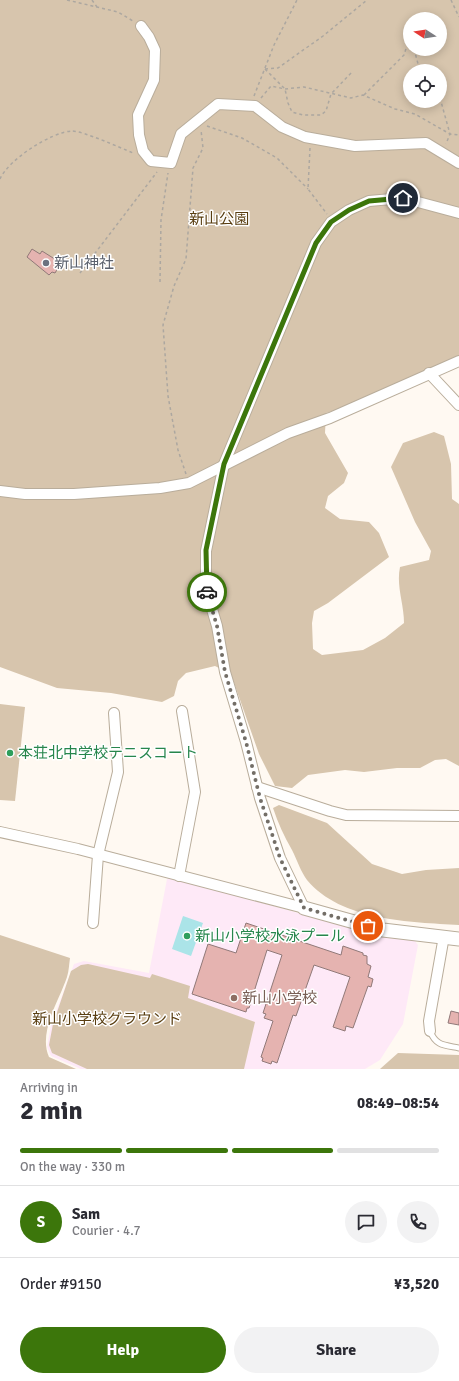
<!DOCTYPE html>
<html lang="en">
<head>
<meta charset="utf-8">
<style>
  :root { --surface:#fff; --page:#f2f2f3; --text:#2b2b33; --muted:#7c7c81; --line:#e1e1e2; --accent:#3c760b }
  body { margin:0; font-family:Signika,"Noto Sans JP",sans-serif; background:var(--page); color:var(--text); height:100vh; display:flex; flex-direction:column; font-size:15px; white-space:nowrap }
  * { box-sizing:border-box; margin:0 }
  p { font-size:13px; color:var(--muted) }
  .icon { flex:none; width:22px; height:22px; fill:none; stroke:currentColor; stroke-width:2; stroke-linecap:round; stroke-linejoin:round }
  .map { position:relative; height:1069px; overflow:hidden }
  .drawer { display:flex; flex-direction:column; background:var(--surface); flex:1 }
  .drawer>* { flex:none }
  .needle { width:26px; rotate:282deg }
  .buttons { position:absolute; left:403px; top:12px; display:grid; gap:8px }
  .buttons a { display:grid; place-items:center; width:44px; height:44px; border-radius:50%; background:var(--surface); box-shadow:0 2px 10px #0003; font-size:20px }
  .pin { position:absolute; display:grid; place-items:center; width:34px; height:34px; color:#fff; margin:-17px; border:2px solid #fff; border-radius:50%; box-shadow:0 1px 4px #0007 }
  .courier { position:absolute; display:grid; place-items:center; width:40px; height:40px; margin:-20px; border:3px solid #3c760b; border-radius:50%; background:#fff; color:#222; box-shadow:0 1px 5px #0007 }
  .head em { font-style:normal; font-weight:700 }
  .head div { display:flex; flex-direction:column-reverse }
  .head { display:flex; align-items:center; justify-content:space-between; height:68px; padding:0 20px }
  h1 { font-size:26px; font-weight:700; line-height:30px }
  .bar { display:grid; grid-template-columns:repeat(4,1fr); gap:6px 4px; align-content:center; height:48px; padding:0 20px }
  .bar i { height:5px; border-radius:3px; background:var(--line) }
  .bar .current { background:var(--accent) }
  .bar p { grid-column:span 4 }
  .line { display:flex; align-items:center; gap:10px; padding:0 20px; border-top:1px solid var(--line) }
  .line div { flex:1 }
  .round { display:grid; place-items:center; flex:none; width:42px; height:42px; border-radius:21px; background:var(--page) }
  .action { display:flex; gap:8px; margin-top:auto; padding:8px 20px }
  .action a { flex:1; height:46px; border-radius:24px; background:var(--accent); color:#fff; font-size:16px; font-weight:700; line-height:46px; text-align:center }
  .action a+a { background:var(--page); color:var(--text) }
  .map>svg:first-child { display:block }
</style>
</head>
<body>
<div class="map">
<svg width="459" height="1069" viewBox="0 0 459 1069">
  <rect width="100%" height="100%" fill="#fff9f2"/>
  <!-- education -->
  <polygon fill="#fee9f7" points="172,878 327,921 414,940 418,945 403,1024 380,1060 365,1069 81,1069 51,1056 47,1047 51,1025 74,964 84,961 149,973 167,879"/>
  <!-- green -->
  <g fill="#d7c5ad" fill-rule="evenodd">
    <path d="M 0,0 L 459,0 L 459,356 L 345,407 L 326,413 L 325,433 L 348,473 L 344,483 L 328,496 L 325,508 L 340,519 L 369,522 L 379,533 L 389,557 L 328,603 L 314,611 L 312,623 L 313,649 L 322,655 L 363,650 L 385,638 L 404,623 C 404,604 396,586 400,567 L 429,560 L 431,551 L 415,522 L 391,467 L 403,443 L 434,432 L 444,436 L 451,464 L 452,499 L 459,504 L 459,766 L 446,759 L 435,760 L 420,768 L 397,768 L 364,772 L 345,770 L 308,775 L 292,788 L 275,786 L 259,754 L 231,674 L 215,666 L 186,673 L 178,681 L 174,696 L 162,702 L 111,693 L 57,688 L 0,667 ZM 410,19 L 440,19 L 440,49 L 410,49 ZM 410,71 L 440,71 L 440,101 L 410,101 Z"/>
    <polygon points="0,704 25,707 15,801 0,800"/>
    <path d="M 279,805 L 327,823 L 372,864 L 402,874 L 426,870 L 459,868 L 459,925 C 411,922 341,921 307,880 C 301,872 297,860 292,850 C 284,836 278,823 273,808 Z"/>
    <path d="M 0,935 L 70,958 C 69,964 69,971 67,977 C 59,1001 38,1032 49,1057 L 76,1069 L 0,1069 Z"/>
    <polygon points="88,964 150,978 152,974 190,986 188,998 255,1022 244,1069 87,1069 52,1053 49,1045 53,1024 71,971 81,965"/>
    <polygon points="398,1053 459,1055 459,1069 380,1069"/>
  </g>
  <!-- water -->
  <polygon fill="#abe4e8" points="183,916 203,923 191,956 172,949"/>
  <!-- building -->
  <g fill="#e5b3b0" stroke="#907978">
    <polygon points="32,249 40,254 42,251 61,263 55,273 52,272 49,275 27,257"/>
    <polygon points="246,923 341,955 343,946 363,953 363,955 367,956 367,964 371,966 368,977 373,979 371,987 368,986 353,1028 346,1026 345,1031 333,1027 350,977 314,965 296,1016 293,1015 277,1063 272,1061 271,1064 262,1061 263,1058 261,1057 273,1021 264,1018 266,1014 263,1013 282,955 267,950 249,1008 247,1008 246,1012 192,994 208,944 236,953"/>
    <polygon points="451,1011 459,1013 459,1025 448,1023"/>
  </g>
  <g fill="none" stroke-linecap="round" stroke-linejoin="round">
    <defs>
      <path id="service" d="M 430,1031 C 436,1046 444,1045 459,1048"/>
      <g id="minor">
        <polyline points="141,26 149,37 155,50 154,80 138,115 139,135 143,151 151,161 171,163 181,134 218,104 255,106 282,127 305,137 355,146 426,143 459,163"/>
        <polyline points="429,373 459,405"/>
        <polyline points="0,491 25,494 74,494 160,488 189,483 288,433 330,418 459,361"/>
        <polyline points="257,787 330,811 346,815 459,816"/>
        <polyline points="0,832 78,849 304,908"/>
        <polyline points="179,876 195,792 182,711"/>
        <polyline points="304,908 280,858 260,798 246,742 225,672 217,626 206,589 206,551 224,464 316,243 331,222 349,210 369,201 403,198 459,213"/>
        <polyline points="93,923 98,855 118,772 114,713"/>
        <polyline points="430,1031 429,1021 444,936"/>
      </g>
      <polyline id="tertiary" points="304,908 383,930 459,939"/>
    </defs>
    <!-- service casing -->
    <use href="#service" stroke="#b9ad9b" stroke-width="7"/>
    <!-- minor casing -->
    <use href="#minor" stroke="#b9ad9b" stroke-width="12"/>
    <!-- tertiary casing -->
    <use href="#tertiary" stroke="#b9ad9b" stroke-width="15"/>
    <!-- path -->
    <g stroke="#aca7a0" stroke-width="1.5" stroke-dasharray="3 3" stroke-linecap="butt">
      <polyline points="67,0 118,12 133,21"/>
      <polyline points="92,0 97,7"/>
      <polyline points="451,0 459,17"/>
      <polyline points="414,49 420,71"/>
      <polyline points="265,69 285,89 288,103 292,112 303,115 321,115 326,111 331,94 352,72"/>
      <polyline points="265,69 278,68 323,36 367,0"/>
      <polyline points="364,95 404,55 410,36"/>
      <polyline points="254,96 274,45 297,0"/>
      <polyline points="261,98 271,86 285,89 304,87 351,98 363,95 395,109 415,114 450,134 459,135"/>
      <polyline points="440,98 450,134 446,144"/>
      <polyline points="207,126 242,138 277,158 308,189"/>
      <polyline points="310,148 308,189 327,214"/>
      <path d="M 0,179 C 8,160 51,132 72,131 C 83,131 121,148 133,153"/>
      <polyline points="80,273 157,172"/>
      <polyline points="160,282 161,220 168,173"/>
      <polyline points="186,474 178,450 168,396 163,325 174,286 186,259 193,168 203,148 201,130"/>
    </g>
    <!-- service -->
    <use href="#service" stroke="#fff" stroke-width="5"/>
    <!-- minor -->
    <use href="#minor" stroke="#fff" stroke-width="10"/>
    <!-- tertiary -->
    <use href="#tertiary" stroke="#fff" stroke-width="13"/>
  </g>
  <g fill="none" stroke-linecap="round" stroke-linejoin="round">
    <!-- done -->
    <polyline stroke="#736e67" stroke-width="4" stroke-dasharray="0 7.2" points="207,592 217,626 225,672 246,742 260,798 280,858 304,908 368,926"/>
    <!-- route -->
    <polyline stroke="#3c760b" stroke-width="5" points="207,592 206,550 224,464 316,243 331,222 349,210 369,201 403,198"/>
  </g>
  <!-- markers -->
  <circle fill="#6b7280" stroke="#fff" stroke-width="1.5" cx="46" cy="263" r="4"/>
  <g fill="#2e9e5b" stroke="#fff" stroke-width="1.5">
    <circle cx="10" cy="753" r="4"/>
    <circle cx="187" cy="936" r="4"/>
  </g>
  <circle fill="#8d6e63" stroke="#fff" stroke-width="1.5" cx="234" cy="998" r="4"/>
  <g text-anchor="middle" stroke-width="3" stroke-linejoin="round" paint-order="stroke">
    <!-- park labels -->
    <g font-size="15" fill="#593e11" stroke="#fff">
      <text x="219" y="224">新山公園</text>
      <text x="107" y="1024">新山小学校グラウンド</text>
    </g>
    <!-- worship labels -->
    <g font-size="15" fill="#5b616d" stroke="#fff" text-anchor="start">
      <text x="54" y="268">新山神社</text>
    </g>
    <!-- leisure labels -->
    <g font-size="15" fill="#27864d" stroke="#fff" text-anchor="start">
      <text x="18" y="758">本荘北中学校テニスコート</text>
      <text x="195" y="941">新山小学校水泳プール</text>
    </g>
    <!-- education labels -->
    <g font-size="15" fill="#785e54" stroke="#fff" text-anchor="start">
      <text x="242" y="1003">新山小学校</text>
    </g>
  </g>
</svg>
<div class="buttons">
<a><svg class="needle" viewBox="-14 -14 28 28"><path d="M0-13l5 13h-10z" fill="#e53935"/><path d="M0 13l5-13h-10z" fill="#7c7c81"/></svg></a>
<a><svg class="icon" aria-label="locate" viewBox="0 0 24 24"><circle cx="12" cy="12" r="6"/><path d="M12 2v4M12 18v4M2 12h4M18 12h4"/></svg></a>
</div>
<div class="pin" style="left:368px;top:926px;background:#ea580c"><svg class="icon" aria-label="bag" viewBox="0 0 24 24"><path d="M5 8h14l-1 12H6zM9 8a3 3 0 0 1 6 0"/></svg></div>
<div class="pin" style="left:403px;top:198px;background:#1f2937"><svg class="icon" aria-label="home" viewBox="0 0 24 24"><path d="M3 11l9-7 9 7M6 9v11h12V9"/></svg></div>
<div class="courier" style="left:207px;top:592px"><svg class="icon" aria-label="car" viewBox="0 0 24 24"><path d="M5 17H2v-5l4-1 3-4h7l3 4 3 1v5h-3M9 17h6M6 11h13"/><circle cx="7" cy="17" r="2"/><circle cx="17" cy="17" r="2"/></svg></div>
</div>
<section class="drawer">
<div class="head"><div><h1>2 min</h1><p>Arriving in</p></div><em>08:49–08:54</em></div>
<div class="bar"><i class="current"></i><i class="current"></i><i class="current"></i><i></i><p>On the way · 330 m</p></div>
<div class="line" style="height:72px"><b class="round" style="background:var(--accent);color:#fff">S</b><div><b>Sam</b><p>Courier · 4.7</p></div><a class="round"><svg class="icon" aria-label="chat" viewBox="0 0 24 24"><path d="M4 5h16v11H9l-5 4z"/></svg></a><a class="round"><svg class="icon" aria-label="phone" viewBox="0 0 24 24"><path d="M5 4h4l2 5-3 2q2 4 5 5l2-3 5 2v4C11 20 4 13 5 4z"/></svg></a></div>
<div class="line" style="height:52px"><div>Order #9150</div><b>¥3,520</b></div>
<div class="action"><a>Help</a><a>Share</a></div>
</section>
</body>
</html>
